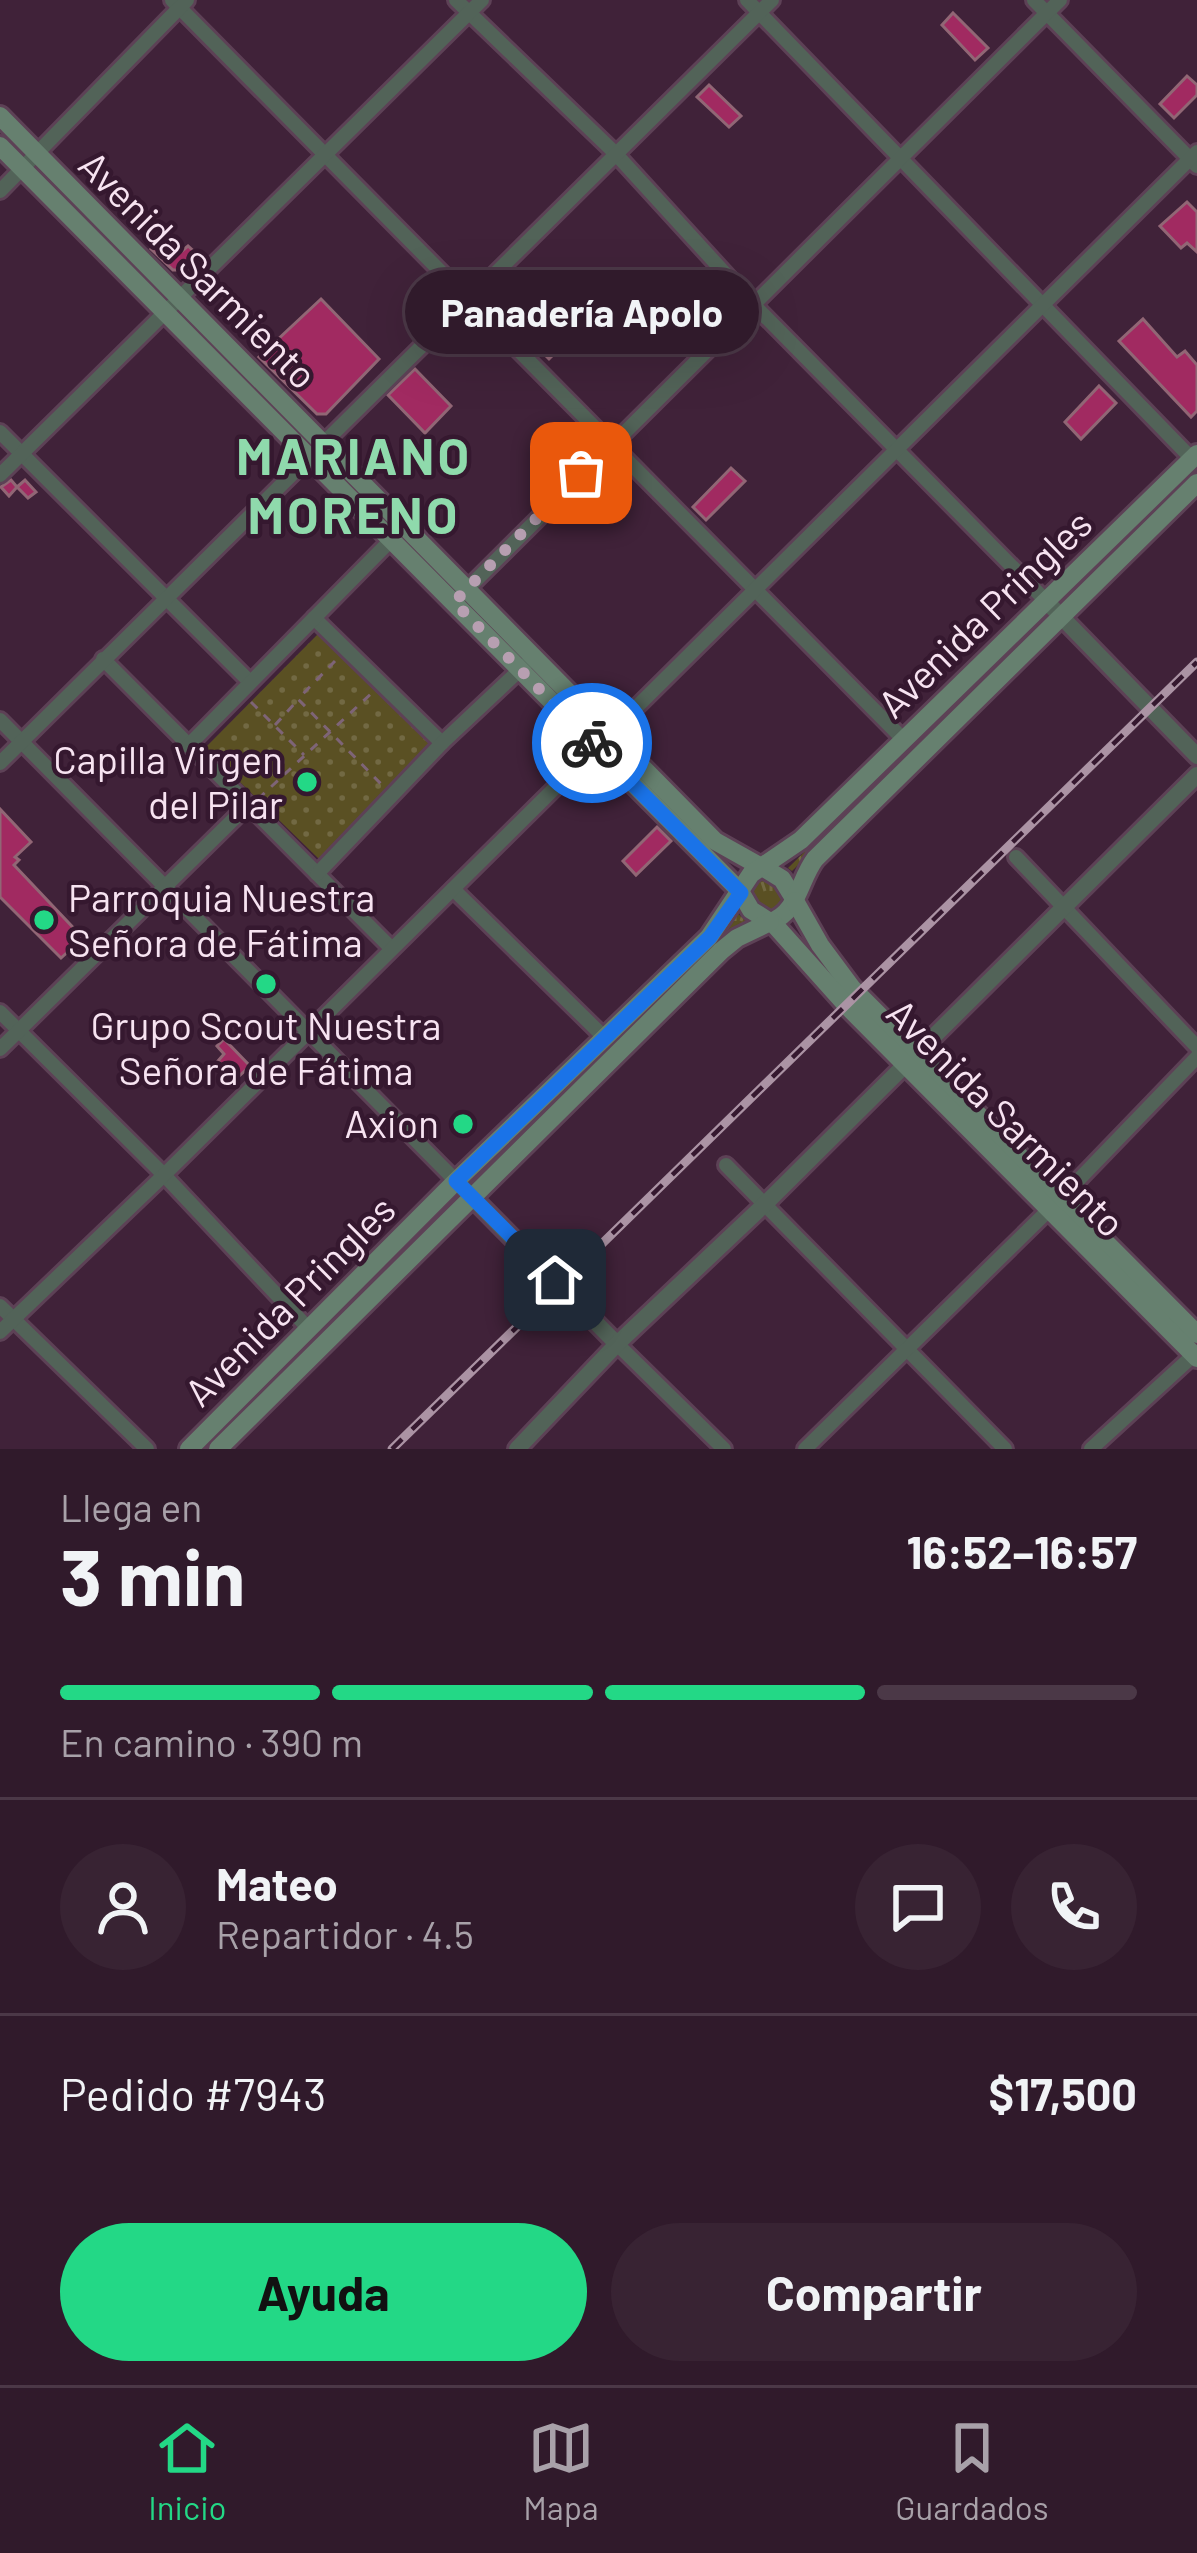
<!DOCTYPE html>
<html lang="es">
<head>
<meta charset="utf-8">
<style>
  :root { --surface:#301a2b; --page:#382333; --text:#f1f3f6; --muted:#a8a1a9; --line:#4b3847; --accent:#23d886 }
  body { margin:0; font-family:Barlow,sans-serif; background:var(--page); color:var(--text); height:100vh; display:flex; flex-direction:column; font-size:45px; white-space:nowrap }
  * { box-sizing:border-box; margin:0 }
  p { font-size:39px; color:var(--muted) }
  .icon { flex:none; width:66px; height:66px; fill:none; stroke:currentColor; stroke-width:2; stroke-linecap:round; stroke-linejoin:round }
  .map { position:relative; height:1449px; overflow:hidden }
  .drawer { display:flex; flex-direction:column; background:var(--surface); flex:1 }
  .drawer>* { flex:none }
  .pin { position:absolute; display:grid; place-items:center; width:102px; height:102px; color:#fff; margin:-51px; border-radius:24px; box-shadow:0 6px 18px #0006 }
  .courier { position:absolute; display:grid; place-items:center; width:120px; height:120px; margin:-60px; border:9px solid #1a73e8; border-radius:50%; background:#fff; color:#222; box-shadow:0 3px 15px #0007 }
  .bubble { position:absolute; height:84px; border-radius:42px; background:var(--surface); box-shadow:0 12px 48px #0002,0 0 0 3px var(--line); font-size:39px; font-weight:700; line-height:84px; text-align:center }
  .summary em { font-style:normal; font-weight:700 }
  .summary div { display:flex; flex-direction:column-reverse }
  .summary { display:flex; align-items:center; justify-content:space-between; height:204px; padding:0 60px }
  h1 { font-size:78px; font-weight:700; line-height:90px }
  .bar { display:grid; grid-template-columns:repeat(4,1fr); gap:18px 12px; align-content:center; height:144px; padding:0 60px }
  .bar i { height:15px; border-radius:9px; background:var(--line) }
  .bar .selected { background:var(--accent) }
  .bar p { grid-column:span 4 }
  .line { display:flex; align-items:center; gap:30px; padding:0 60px; border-top:3px solid var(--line) }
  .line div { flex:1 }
  .round { display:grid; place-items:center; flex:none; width:126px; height:126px; border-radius:63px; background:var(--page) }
  .cta { display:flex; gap:24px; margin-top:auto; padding:24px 60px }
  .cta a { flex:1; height:138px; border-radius:72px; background:var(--accent); color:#111; font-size:48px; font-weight:700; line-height:138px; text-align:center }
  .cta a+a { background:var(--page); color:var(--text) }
  .menu { display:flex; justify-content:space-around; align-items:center; height:168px; border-top:3px solid var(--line); background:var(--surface); font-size:33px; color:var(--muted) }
  .menu a { display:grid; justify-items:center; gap:6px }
  .menu .selected { color:var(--accent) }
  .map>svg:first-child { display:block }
</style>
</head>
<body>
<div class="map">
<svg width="1197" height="1449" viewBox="0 0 1197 1449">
  <defs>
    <pattern id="grass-tufts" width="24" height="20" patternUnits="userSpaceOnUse" patternTransform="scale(3)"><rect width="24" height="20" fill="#5a5023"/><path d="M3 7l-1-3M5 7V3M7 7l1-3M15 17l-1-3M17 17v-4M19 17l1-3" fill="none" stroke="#726943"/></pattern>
    <pattern id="park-dots" width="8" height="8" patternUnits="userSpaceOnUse" patternTransform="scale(3)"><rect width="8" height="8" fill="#5a5023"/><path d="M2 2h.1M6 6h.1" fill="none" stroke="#726943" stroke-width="1.8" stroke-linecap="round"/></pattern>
  </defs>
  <rect width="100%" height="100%" fill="#402239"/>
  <!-- grass -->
  <g fill="url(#grass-tufts)">
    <polygon points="1033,628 1036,632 792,871 788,868"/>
    <path d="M 759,878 C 773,879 782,890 783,903 L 774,911 C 760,909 754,901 749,888 Z"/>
    <polygon points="734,910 749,924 484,1174 482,1172 722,936"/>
    <polygon points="446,1202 450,1206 208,1449 201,1449"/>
  </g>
  <!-- park -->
  <polygon fill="url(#park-dots)" points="318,634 434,747 321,861 205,748"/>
  <!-- building -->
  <g fill="#a12a61" stroke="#916675" stroke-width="3">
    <polygon points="953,13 988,48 975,60 942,25"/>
    <polygon points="1187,76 1197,85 1197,95 1174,118 1160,104"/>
    <polygon points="709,85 741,116 729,127 697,97"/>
    <polygon points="1187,202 1197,212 1197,252 1187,243 1181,248 1160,226"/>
    <polygon points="165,235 182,251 188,246 198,255 183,270 173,270 151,249"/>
    <polygon points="321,299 379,359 326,414 317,414 259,357"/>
    <polygon points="572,313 584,324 549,359 537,347"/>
    <polygon points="1143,319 1177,357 1185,351 1197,365 1197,411 1191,417 1119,341"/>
    <polygon points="415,369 451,406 425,433 388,395"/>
    <polygon points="1099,386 1116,403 1081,439 1065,422"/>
    <polygon points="731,468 745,481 706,520 693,507"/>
    <polygon points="11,480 17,487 25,480 36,492 28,498 17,487 9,496 1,487"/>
    <polygon points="0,809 31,842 15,857 19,860 14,865 83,938 61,958 0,897"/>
    <polygon points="657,827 671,841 636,875 623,861"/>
    <polygon points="224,1039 250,1066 236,1079 218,1061 224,1054 217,1046"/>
  </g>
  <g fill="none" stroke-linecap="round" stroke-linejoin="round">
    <defs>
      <g id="minor">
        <polyline points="172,0 903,739"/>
        <polyline points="456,0 615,153 752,303 1046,601"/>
        <polyline points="747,0 1192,459"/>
        <polyline points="1034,0 1197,166"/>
        <polyline points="0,191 187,0"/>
        <polyline points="0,432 250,682"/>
        <polyline points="0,475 482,0"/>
        <polyline points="454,602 1060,0"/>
        <polyline points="314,618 442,743"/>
        <polyline points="103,659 391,948"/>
        <polyline points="0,720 456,1181"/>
        <polyline points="188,746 392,539"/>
        <polyline points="0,763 772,0"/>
        <polyline points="1016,857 1197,1047"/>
        <polyline points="317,874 442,743 525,665"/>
        <polyline points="453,889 604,1037"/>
        <polyline points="0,1012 164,1175 308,1328"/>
        <polyline points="0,1049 248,805"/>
        <polyline points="726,1165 1005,1449"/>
        <polyline points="0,1306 147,1449"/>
        <polyline points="0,1332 164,1175 1197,152"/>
        <polyline points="617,1344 724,1449"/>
        <polyline points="805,1449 1062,1197 1197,1057"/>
        <polyline points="1091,1449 1197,1352"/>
      </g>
      <g id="tertiary">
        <polyline points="1046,601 1197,756"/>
        <polyline points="456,1181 617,1344"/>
        <polyline points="517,1449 617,1344 766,1203 1197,775"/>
      </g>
      <g id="secondary">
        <polyline points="0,116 715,841 763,868"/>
        <polyline points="0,146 741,892"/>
        <polyline points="764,868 782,879 795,900"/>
        <path d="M 741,893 L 751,910 L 770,922 C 798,913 799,880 815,859 L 1197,483"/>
        <polyline points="795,901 820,945 852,988 1197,1334"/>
        <polyline points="772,922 848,1007 1197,1358"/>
        <polyline points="189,1449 456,1181 709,937 751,874 801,840 1197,454"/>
        <polyline points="218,1449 721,951 737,938 770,922"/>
      </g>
    </defs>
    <!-- minor casing -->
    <use href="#minor" stroke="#5d4156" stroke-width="20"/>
    <!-- tertiary casing -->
    <use href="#tertiary" stroke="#5d4156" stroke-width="22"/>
    <!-- secondary casing -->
    <use href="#secondary" stroke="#5d4156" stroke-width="24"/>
    <!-- path -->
    <g stroke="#7e6477" stroke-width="3" stroke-dasharray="9 9" stroke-linecap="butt">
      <polyline points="335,661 298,699 384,787"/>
      <polyline points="251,702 304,755"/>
      <polyline points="275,725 297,701"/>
      <polyline points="258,799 374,691"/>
    </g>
    <!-- minor -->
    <use href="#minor" stroke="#526358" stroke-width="14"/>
    <!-- tertiary -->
    <use href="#tertiary" stroke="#526358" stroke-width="16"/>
    <!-- secondary -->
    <use href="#secondary" stroke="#66806f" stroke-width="18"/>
    <defs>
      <polyline id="rail" points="392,1449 1197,662"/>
    </defs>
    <!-- rail casing -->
    <use href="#rail" stroke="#ab93a4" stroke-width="9"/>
    <!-- rail -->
    <use href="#rail" stroke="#35182f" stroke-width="4.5" stroke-dasharray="14" stroke-linecap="butt"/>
  </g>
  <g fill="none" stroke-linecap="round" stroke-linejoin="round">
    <!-- done -->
    <polyline stroke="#b79fb1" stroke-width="12" stroke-dasharray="0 21.6" points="581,473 454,602 592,743"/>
    <!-- route -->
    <polyline stroke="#1a73e8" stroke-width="15" points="555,1280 456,1181 710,937 741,893 592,743"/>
  </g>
  <!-- markers -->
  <g fill="#23d886" stroke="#35182f" stroke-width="4.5">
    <circle cx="307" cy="782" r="12"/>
    <circle cx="44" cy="920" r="12"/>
    <circle cx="266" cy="984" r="12"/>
    <circle cx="463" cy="1124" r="12"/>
  </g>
  <g text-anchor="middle" stroke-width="9" stroke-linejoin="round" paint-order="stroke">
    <!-- street labels -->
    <g font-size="39" fill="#f7e3f1" stroke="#35182f">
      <text transform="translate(198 270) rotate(45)" y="14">Avenida Sarmiento</text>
      <text transform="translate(985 614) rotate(-44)" y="14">Avenida Pringles</text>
      <text transform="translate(1006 1118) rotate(45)" y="14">Avenida Sarmiento</text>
      <text transform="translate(290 1301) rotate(-45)" y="14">Avenida Pringles</text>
    </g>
    <!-- poi labels -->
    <g font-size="39" fill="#f7e3f1" stroke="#35182f" text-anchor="end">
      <text x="283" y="774">Capilla Virgen<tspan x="283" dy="45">del Pilar</tspan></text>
      <text x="68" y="912" text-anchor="start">Parroquia Nuestra<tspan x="68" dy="45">Señora de Fátima</tspan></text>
      <text x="266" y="1040" text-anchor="middle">Grupo Scout Nuestra<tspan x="266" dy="45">Señora de Fátima</tspan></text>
      <text x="439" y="1138">Axion</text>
    </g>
    <!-- district labels -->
    <g font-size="51" font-weight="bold" letter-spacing="3" fill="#8fdaac" stroke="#35182f">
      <text x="354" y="475">MARIANO<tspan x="354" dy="59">MORENO</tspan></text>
    </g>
  </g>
</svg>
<div class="pin" style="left:581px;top:473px;background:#ea580c"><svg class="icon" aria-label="bag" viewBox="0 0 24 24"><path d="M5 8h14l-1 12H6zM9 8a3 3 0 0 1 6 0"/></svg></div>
<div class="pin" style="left:555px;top:1280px;background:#1f2937"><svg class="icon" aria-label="home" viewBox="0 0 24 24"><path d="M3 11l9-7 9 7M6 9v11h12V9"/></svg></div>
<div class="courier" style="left:592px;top:743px"><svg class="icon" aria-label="bike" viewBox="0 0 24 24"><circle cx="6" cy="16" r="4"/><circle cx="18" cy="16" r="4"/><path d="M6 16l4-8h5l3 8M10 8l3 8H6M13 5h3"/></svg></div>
<div class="bubble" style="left:405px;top:270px;width:354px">Panadería Apolo</div>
</div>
<section class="drawer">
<div class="summary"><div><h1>3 min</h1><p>Llega en</p></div><em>16:52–16:57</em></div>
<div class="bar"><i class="selected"></i><i class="selected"></i><i class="selected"></i><i></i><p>En camino · 390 m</p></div>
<div class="line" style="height:216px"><a class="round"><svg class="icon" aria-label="person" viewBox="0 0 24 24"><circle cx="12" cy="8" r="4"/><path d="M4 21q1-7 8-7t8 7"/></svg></a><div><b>Mateo</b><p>Repartidor · 4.5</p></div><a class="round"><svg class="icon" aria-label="chat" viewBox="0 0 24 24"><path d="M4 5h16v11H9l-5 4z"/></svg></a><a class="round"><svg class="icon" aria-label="phone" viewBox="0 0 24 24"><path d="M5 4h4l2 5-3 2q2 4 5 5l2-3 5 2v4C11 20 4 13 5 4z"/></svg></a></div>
<div class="line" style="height:156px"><div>Pedido #7943</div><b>$17,500</b></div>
<div class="cta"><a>Ayuda</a><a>Compartir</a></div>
</section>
<nav class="menu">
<a class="selected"><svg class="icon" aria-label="home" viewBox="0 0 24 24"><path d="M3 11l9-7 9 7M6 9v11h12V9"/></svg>Inicio</a>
<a><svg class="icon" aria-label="map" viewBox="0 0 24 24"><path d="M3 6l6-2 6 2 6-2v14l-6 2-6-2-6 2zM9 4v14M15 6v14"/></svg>Mapa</a>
<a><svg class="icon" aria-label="saved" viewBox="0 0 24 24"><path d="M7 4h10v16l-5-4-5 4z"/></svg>Guardados</a>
</nav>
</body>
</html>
